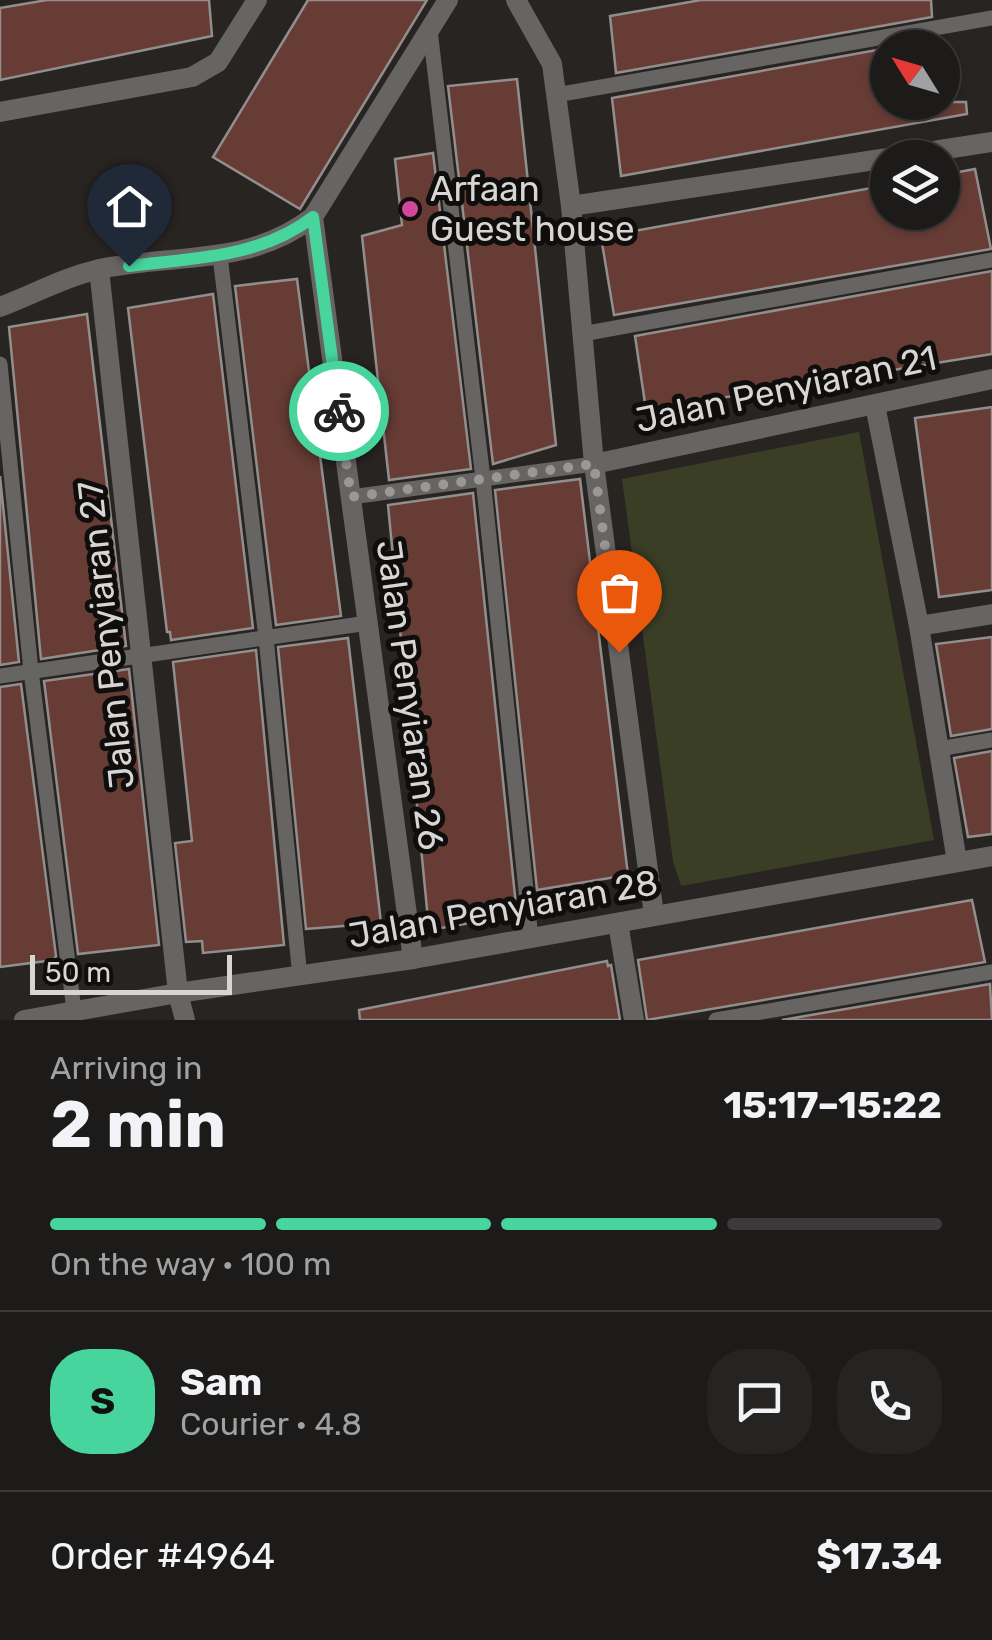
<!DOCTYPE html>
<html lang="en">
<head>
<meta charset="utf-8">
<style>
  :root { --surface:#1d1b1a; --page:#252423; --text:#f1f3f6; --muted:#a0a1a2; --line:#3b3939; --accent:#47d49d }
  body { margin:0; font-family:Rubik,sans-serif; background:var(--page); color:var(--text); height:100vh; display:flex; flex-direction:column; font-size:38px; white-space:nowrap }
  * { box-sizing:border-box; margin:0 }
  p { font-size:32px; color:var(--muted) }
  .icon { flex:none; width:55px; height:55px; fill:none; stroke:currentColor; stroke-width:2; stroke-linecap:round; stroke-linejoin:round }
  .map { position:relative; height:1020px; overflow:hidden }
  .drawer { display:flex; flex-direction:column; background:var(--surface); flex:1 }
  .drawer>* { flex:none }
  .needle { width:65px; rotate:307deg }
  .controls { position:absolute; left:870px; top:30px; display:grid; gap:20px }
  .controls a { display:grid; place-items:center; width:90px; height:90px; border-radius:50%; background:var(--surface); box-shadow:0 2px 8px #0004,0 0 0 2px var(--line); font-size:50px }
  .scale { position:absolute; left:30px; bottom:25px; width:202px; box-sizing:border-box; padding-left:10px; border:5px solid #d8d6d5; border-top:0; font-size:28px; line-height:35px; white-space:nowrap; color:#d8d6d5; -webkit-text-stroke:8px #0f0e0d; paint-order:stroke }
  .pin { position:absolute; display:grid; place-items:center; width:85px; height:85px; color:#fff; margin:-102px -42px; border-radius:50% 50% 50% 0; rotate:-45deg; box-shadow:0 0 10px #0007 }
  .pin .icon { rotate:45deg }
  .courier { position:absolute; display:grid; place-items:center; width:100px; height:100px; margin:-50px; border:8px solid #47d49d; border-radius:50%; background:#fff; color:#222; box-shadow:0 2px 12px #0007 }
  .summary em { font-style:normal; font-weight:700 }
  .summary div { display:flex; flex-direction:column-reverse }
  .summary { display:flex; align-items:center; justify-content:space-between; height:170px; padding:0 50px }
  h1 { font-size:65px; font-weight:700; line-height:75px }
  .bar { display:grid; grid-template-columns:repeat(4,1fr); gap:15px 10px; align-content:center; height:120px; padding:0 50px }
  .bar i { height:12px; border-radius:8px; background:var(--line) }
  .bar .on { background:var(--accent) }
  .bar p { grid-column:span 4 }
  .line { display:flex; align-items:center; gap:25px; padding:0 50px; border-top:2px solid var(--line) }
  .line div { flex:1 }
  .round { display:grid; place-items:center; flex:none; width:105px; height:105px; border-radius:40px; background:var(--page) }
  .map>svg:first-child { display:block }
</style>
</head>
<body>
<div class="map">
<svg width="992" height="1020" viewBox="0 0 992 1020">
  <rect width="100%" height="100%" fill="#272422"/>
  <!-- green -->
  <polygon fill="#3a3e24" points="859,432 934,840 681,886 673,861 622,479"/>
  <!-- building -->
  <g fill="#663c35" stroke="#928e8d" stroke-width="2.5">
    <polygon points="47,0 209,0 212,36 0,80 0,8"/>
    <polygon points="308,0 427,0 300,209 213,157"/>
    <polygon points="701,0 931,0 932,17 616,73 610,16"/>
    <polygon points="935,39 937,48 890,48"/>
    <polygon points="888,48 888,102 966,102 967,114 621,176 612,98"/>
    <polygon points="517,79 556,445 493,464 448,86"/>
    <polygon points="433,153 471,469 389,480 362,236 402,225 395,159"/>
    <polygon points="975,169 991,249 614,315 601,237 888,185 888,212 942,212 942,175"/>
    <polygon points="992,271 992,354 646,410 635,336"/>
    <polygon points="297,279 341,616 276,625 235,286"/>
    <polygon points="213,294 253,628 171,640 170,632 167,632 128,308"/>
    <polygon points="87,314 126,646 41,659 9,327"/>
    <polygon points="992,407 992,590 939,597 915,418"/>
    <polygon points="0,476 19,662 0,665"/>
    <polygon points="580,479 628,875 537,890 495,490"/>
    <polygon points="473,493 517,915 429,930 388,505"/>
    <polygon points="992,637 992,729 951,736 936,644"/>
    <polygon points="348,638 381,923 306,929 278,647"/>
    <polygon points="256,650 284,945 203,953 202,941 186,942 175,843 192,841 173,662"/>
    <polygon points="129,669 159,945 78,954 44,681"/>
    <polygon points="21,684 56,956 54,960 0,967 0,687"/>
    <polygon points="992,751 992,834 968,837 954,758"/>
    <polygon points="972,900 985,962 647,1020 638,960"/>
    <polygon points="607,961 608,966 611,965 620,1020 360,1020 359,1010"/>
    <polygon points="990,984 992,1020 782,1020"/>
  </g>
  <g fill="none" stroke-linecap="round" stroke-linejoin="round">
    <!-- lane -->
    <g stroke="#666564" stroke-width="15">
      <polyline points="430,30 483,479 531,938"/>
      <polyline points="556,95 992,18"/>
      <polyline points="220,256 266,638 300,977"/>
      <polyline points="582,334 992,260"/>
      <polyline points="0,364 31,671 74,1010"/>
      <polyline points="351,497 594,464"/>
      <polyline points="0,676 368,623"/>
      <polyline points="938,749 992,740"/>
      <polyline points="716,1020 992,972"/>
    </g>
    <!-- street -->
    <g stroke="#666564" stroke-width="20">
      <polyline points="516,0 552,64 571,206 594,464 654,915"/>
      <polyline points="0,112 192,77 218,62 257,0"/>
      <polyline points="888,158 992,142"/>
      <polyline points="571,206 888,158"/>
      <polyline points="99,269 178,993 185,1020"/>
      <path d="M 0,307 C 32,295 67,276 100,269 C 176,253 248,267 313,217"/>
      <polyline points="875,405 919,626 957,862"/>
      <polyline points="594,464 992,379"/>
      <polyline points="919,626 992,614"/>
      <polyline points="618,923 634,1020"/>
      <polyline points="413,959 313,217 448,0"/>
      <polyline points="24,1020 178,993 413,959 992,856"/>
    </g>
  </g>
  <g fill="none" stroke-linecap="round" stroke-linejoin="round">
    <!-- done -->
    <polyline stroke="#9a9896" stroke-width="10" stroke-dasharray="0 18" points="339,411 351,497 594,464 619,652"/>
    <!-- route -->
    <path stroke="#47d49d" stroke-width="12" d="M 129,266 C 193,258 260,258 313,217 L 339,411"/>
  </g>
  <!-- markers -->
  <circle fill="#d1479c" stroke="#0f0e0d" stroke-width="4" cx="410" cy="209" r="10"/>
  <g text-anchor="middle" stroke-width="10" stroke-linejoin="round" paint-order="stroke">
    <!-- poi labels -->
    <g font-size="35" fill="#d8d6d5" stroke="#0f0e0d" text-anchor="start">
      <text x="430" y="201">Arfaan<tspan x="430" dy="40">Guest house</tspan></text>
    </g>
    <!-- street labels -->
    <g font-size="35" fill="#d8d6d5" stroke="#0f0e0d">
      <text transform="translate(786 389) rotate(-12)" y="12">Jalan Penyiaran 21</text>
      <text transform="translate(106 635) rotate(-96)" y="12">Jalan Penyiaran 27</text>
      <text transform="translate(410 695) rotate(82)" y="12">Jalan Penyiaran 26</text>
      <text transform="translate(503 909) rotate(-10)" y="12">Jalan Penyiaran 28</text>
    </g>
  </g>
</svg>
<div class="controls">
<a><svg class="needle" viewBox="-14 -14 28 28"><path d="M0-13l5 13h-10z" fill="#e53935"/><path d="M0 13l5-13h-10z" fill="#a0a1a2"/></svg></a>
<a><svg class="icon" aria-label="layers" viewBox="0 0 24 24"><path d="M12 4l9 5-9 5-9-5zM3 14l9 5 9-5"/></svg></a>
</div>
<div class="scale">50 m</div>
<div class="pin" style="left:619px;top:652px;background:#ea580c"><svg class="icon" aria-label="bag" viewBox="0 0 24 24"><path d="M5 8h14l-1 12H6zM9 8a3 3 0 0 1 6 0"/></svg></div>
<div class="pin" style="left:129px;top:266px;background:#1f2937"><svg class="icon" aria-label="home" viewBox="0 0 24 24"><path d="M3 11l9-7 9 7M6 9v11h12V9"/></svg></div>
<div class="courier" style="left:339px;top:411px"><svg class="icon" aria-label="bike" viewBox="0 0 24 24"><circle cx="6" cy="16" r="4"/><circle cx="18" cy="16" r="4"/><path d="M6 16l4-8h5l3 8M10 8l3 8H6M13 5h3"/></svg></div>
</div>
<section class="drawer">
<div class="summary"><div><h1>2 min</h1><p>Arriving in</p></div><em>15:17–15:22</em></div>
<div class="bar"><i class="on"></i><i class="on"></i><i class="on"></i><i></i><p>On the way · 100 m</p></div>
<div class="line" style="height:180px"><b class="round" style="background:var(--accent);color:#111">S</b><div><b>Sam</b><p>Courier · 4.8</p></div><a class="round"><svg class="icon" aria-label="chat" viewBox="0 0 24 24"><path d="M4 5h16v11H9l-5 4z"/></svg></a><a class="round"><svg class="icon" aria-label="phone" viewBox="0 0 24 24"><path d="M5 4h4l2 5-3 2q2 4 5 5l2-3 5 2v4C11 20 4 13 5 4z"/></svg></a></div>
<div class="line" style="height:130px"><div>Order #4964</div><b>$17.34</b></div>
</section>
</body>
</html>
